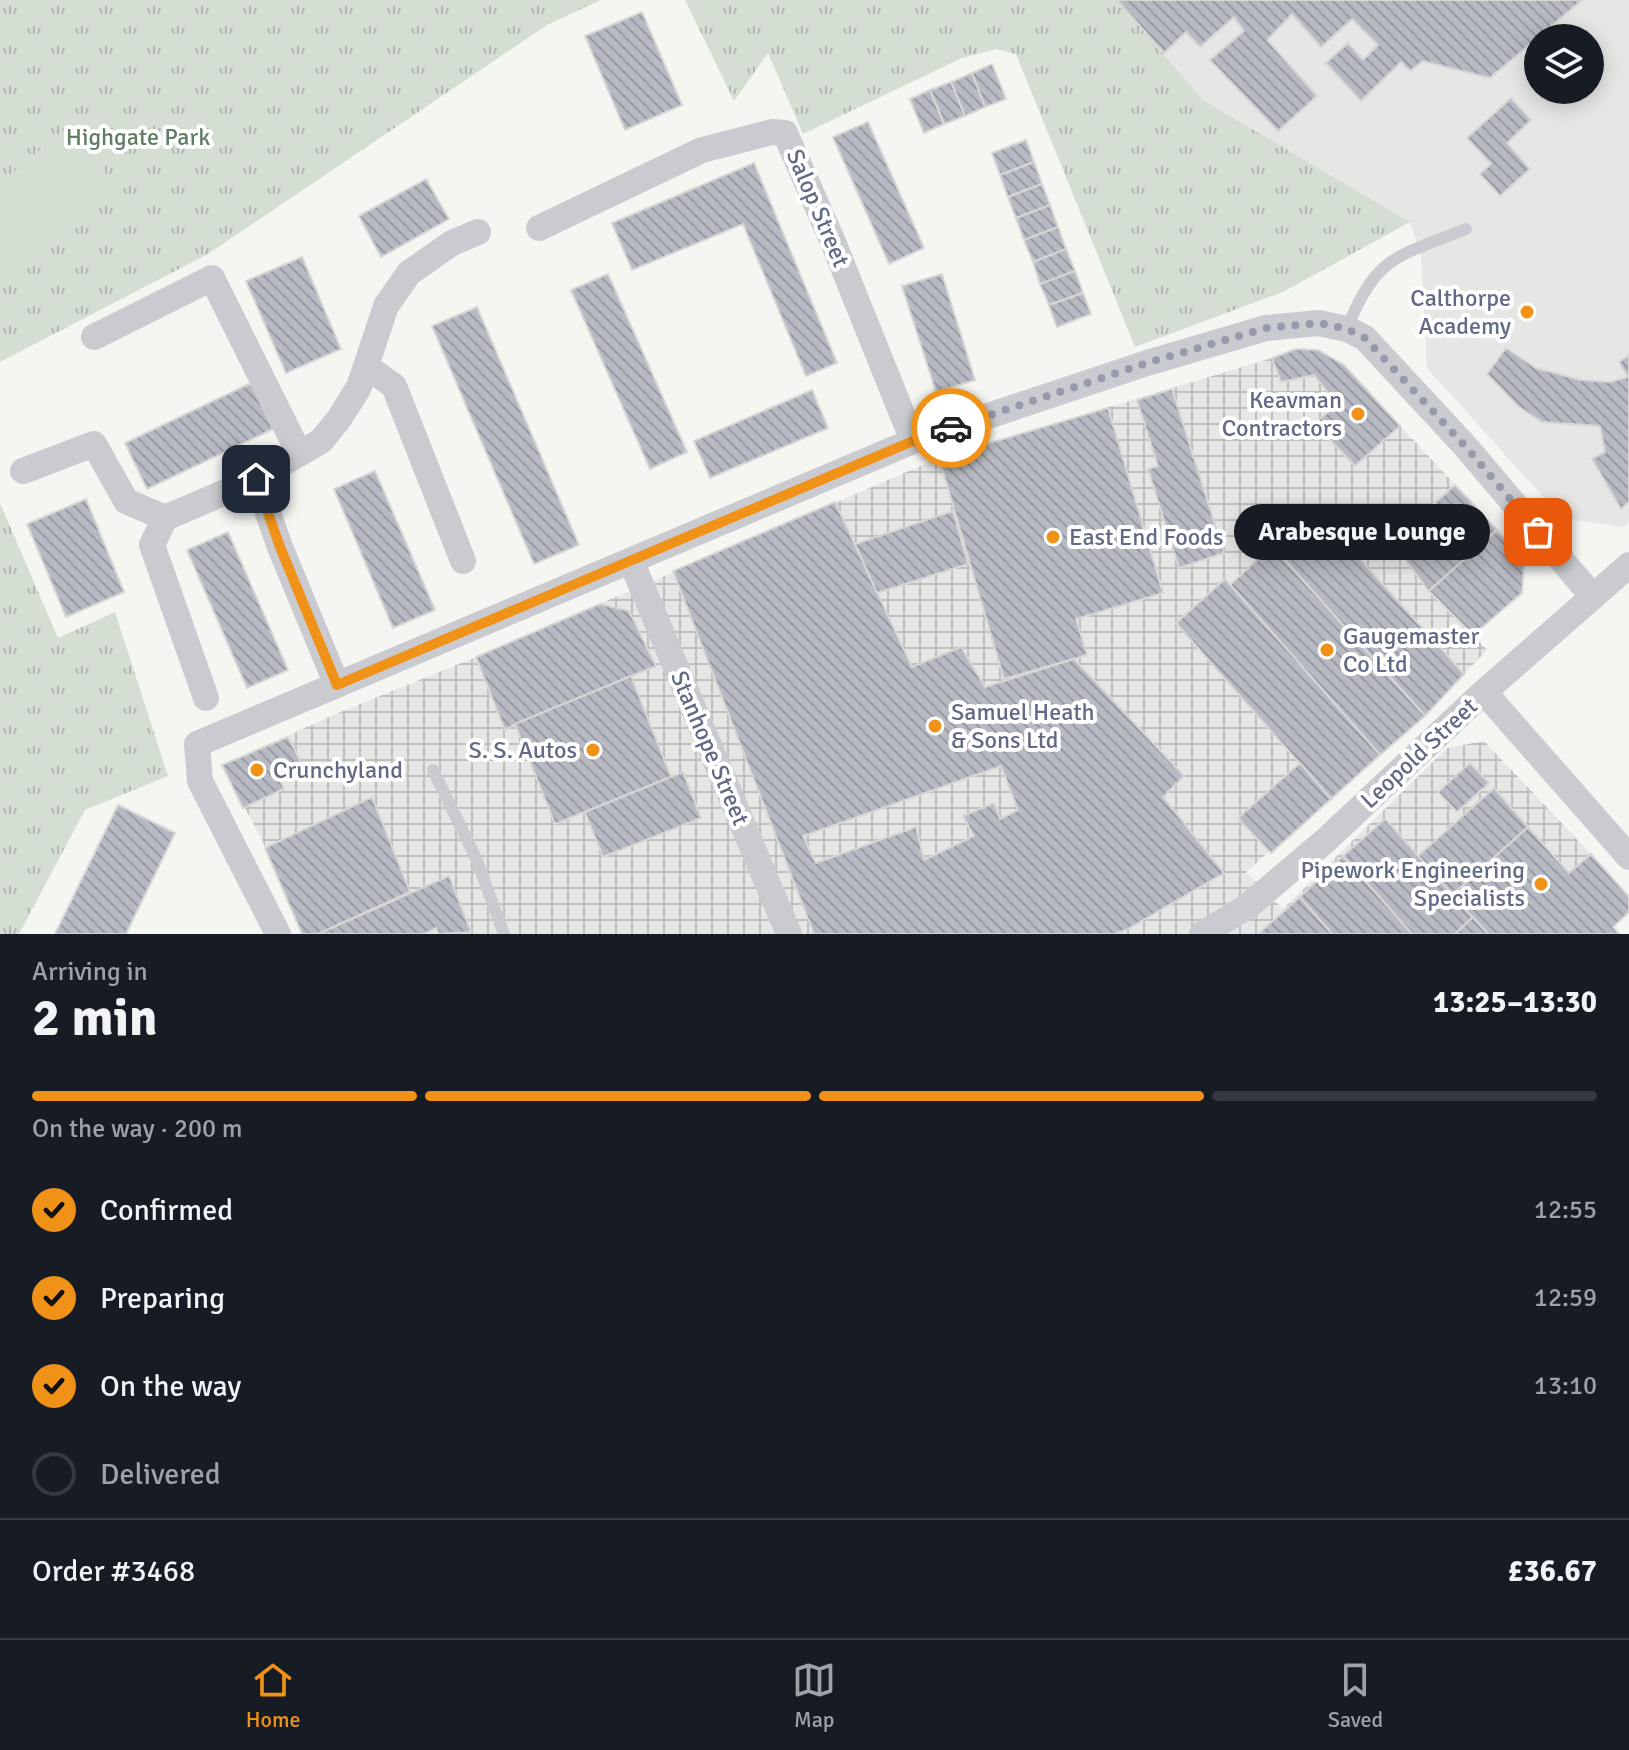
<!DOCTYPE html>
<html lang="en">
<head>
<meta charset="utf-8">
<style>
  :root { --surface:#171b24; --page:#242831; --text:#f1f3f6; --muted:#9ea1a6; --line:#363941; --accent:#f19218 }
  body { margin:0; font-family:Signika,sans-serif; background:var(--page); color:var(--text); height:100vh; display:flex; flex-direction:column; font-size:30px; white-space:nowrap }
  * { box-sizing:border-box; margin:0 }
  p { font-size:26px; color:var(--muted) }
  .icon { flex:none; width:44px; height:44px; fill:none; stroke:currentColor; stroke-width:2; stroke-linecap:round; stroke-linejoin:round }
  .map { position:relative; height:934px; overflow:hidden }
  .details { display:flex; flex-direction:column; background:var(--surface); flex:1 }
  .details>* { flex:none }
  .tools { position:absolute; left:1524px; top:24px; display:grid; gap:16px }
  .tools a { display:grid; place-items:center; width:80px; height:80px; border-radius:50%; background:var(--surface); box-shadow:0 4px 20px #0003; font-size:40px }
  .pin { position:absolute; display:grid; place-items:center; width:68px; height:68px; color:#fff; margin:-34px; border-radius:16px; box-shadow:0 4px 12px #0006 }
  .courier { position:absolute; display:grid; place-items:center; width:80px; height:80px; margin:-40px; border:6px solid #f19218; border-radius:50%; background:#fff; color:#222; box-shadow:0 2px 10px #0007 }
  .bubble { position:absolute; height:56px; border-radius:28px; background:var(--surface); box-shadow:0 4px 20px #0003; font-size:26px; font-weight:800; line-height:56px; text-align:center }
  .headline em { font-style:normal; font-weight:800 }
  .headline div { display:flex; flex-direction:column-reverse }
  .headline { display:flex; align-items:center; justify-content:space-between; height:136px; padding:0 32px }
  h1 { font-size:52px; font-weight:800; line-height:60px }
  .bar { display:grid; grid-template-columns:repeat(4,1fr); gap:12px 8px; align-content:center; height:96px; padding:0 32px }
  .bar i { height:10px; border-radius:6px; background:var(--line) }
  .bar .on { background:var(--accent) }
  .bar p { grid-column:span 4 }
  .line { display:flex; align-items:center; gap:20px; padding:0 32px; border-top:2px solid var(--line) }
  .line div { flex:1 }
  ol { padding:0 32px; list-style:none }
  li { display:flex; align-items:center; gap:24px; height:88px }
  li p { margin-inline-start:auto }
  li .icon { padding:8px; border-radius:50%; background:var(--accent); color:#111; stroke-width:4 }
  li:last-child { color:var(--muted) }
  li i { width:44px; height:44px; border:4px solid var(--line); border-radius:50% }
  .tabs { display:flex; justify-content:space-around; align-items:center; height:112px; border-top:2px solid var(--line); background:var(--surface); font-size:22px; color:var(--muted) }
  .tabs a { display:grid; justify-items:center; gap:4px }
  .tabs .on { color:var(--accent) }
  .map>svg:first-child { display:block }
</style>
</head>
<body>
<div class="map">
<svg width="1629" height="934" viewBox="0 0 1629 934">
  <defs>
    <pattern id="industrial-grid" width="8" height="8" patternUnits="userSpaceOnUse" patternTransform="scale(2)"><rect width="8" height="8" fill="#e6e7e5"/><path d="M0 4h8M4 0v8" fill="none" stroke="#bebfbf"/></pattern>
    <pattern id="grass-tufts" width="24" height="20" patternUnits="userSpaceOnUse" patternTransform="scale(2)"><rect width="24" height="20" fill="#d4ded3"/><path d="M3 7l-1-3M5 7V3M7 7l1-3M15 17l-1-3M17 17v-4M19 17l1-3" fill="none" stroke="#b0b8b1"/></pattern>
    <pattern id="building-back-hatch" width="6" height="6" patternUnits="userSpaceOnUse" patternTransform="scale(2)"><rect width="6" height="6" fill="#b7bac2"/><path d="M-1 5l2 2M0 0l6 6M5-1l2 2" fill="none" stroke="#989ba3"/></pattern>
  </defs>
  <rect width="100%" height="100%" fill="#f5f6f2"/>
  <!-- built -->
  <path fill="#e6e7e5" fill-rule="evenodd" d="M 1117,0 L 1629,0 L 1629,522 L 1624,527 L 1562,518 L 1427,368 L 1421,257 L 1410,222 L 1203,100 ZM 1538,38 L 1590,38 L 1590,90 L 1538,90 Z"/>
  <!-- industrial -->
  <polygon fill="url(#industrial-grid)" points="1318,350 1344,365 1497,530 1524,562 1522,593 1473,635 1487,650 1437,703 1246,872 1283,909 1447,748 1484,741 1591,854 1613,927 1619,934 302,934 262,840 222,765 338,713 476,657 939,458 1272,358"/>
  <!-- grass -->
  <g fill="url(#grass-tufts)">
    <polygon points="0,0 601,0 547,25 208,254 0,362"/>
    <polygon points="685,0 1117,0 1203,100 1410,222 1283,292 1135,347 1016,54 996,49 962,58 803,134 768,53 734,101"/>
    <polygon points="0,503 58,638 115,612 168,776 85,810 19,934 0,934"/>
  </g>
  <!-- garden -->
  <polygon fill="#d4ded3" points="66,128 115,184 0,275 0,183"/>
  <!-- building -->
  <g fill="url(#building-back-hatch)" stroke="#d6d7d5" stroke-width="2" fill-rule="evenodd">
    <polygon points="1117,0 1398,0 1396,3 1420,29 1441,8 1434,0 1582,0 1490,78 1423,61 1410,71 1401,62 1361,101 1326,63 1348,43 1363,60 1378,45 1352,19 1321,47 1292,14 1267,40 1317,96 1278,131 1210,60 1244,31 1234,17 1200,47 1186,32 1164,53"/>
    <polygon points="1117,0 1582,0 1490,78 1423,61 1410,71 1401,62 1361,101 1326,63 1348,43 1363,60 1378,45 1352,19 1321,47 1292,14 1267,40 1317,96 1278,131 1210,60 1244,31 1234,17 1200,47 1186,32 1164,53"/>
    <polygon points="642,12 682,105 625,130 585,36"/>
    <polygon points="992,64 1006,99 985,107 972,73"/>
    <polygon points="972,73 985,107 965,116 951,82"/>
    <polygon points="951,82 965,116 944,124 930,90"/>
    <polygon points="930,90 944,124 924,133 910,99"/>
    <polygon points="1511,98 1531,120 1507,143 1530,169 1500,196 1480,174 1491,164 1467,138"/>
    <polygon points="868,122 924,248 889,264 833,137"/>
    <polygon points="1026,140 1034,162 1000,175 992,153"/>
    <polygon points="1034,162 1042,184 1008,197 1000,175"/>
    <polygon points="754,163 837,363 806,376 743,224 632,270 612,223"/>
    <polygon points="426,179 449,219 381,257 359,216"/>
    <polygon points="1042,184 1050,205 1016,218 1008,197"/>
    <polygon points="1050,205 1058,227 1024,240 1016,218"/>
    <polygon points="1058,227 1066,249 1033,262 1024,240"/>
    <polygon points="1066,249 1075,271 1040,284 1033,262"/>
    <polygon points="302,257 341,349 286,373 246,281"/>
    <polygon points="1075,271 1083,293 1049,305 1040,284"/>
    <polygon points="608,274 687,452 650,469 571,290"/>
    <polygon points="942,274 975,380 936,392 902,286"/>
    <polygon points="1083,293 1091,314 1057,327 1049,305"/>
    <polygon points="477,307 579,545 534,564 432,326"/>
    <polygon points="1506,348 1536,368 1581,380 1610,382 1628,377 1619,362 1629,355 1629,502 1621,509 1592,459 1605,452 1600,426 1542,422 1519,407 1487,374"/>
    <polygon points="1296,349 1318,350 1344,365 1400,426 1355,466 1314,423 1338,405 1314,375 1281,382 1272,358"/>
    <polygon points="251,383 273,429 147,489 125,443"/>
    <polygon points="1172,389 1224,553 1179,568 1148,469 1158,466 1137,400"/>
    <polygon points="812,390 828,428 710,478 694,441"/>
    <polygon points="1108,408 1163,593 1076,619 1087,655 1004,679 939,458"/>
    <polygon points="375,471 435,610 393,628 334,489"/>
    <polygon points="1455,485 1497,530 1429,591 1392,542"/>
    <polygon points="86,499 124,592 66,617 27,524"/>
    <path d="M 835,502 L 912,667 L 961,647 L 985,687 L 1074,659 L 1184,776 L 1163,797 L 1224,873 L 1126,930 L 1114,934 L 814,934 L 673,571 ZM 1001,766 L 1018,810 L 1000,819 L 994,803 L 963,816 L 974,836 L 924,860 L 916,827 L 816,863 L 803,836 Z"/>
    <polygon points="1312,506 1464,674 1425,716 1272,546"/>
    <polygon points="953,511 968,564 877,593 855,544"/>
    <polygon points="1497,530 1524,562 1522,593 1473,635 1429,591"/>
    <polygon points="228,532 288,670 247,688 187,550"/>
    <polygon points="1272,546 1425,716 1380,755 1230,585"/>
    <polygon points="1225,579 1380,755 1331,799 1176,623"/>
    <polygon points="600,604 629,611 656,666 515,724 505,730 476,657"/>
    <polygon points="631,676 671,777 555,824 515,724"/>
    <polygon points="288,737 302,764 278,775 284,789 243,808 222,765"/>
    <polygon points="1300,763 1331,799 1271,853 1238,818"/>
    <polygon points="1470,763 1489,783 1457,812 1438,792"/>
    <polygon points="683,772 701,818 603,857 585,812"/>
    <polygon points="1494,788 1528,827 1452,895 1418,856"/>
    <polygon points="372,797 410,892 318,934 302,934 265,848"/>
    <polygon points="118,805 175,833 126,934 55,934"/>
    <polygon points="1385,819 1473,917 1455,934 1412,934 1343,856"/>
    <polygon points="1528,827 1569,873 1591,854 1629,897 1629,912 1613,927 1619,934 1488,934 1452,895"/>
    <polygon points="1343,856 1412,934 1332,934 1300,897"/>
    <polygon points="449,876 471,932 439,934 436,928 424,934 318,934"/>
    <polygon points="1300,897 1332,934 1258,934"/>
    <polygon points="1473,917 1488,934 1455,934"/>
  </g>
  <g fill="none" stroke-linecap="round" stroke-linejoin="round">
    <!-- service -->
    <g stroke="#cacbd0" stroke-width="12">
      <path d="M 1347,329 C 1375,255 1399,256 1466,229"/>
      <polyline points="433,770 476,858 504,934"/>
    </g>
    <!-- minor -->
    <g stroke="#cacbd0" stroke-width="26">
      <polyline points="539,228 702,150 772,132 785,133 833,242 913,441"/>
      <polyline points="94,337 212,278 299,453"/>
      <polyline points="366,366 394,386 463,561"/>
      <polyline points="23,471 94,444 126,501 165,518 256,479"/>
      <polyline points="165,518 152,545 206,698"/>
      <polyline points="631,561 789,934"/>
      <polyline points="337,685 280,547 256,479 321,441 339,419 359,387 386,306 409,273 452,243 478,232"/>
      <polyline points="1484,692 1629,857"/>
      <polyline points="278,934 200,781 197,744 913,441 1147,363 1266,328 1319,323 1347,329 1365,338 1466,447 1593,597"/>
      <polyline points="1202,934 1248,906 1326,840 1484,692 1629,565"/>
    </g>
  </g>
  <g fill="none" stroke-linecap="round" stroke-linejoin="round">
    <!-- done -->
    <polyline stroke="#969bac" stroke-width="8" stroke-dasharray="0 14.4" points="951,428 1147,363 1266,328 1319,323 1347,329 1365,338 1466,447 1538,532"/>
    <!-- route -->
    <polyline stroke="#f19218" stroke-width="10" points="256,479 280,547 337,685 913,441 951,428"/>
  </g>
  <!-- markers -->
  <g fill="#f19218" stroke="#fff" stroke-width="3">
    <circle cx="1527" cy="312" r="8"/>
    <circle cx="1358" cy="414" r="8"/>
    <circle cx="1053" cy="537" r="8"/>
    <circle cx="1327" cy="650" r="8"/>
    <circle cx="935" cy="726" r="8"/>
    <circle cx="593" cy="750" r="8"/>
    <circle cx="257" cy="770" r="8"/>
    <circle cx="1541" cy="884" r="8"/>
  </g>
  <g text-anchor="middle" stroke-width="8" stroke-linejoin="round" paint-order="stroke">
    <!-- park labels -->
    <g font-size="24" fill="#627c65" stroke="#fff">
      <text x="138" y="145">Highgate Park</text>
    </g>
    <!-- street labels -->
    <g font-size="24" fill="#636a86" stroke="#fff">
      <text transform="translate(818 208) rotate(67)" y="8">Salop Street</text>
      <text transform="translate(710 748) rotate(67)" y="8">Stanhope Street</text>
      <text transform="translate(1419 753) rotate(-43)" y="8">Leopold Street</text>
    </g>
    <!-- poi labels -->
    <g font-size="24" fill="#636a86" stroke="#fff" text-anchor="end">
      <text x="1511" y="306">Calthorpe<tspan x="1511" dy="28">Academy</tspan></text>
      <text x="1342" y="408">Keavman<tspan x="1342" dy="28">Contractors</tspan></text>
      <text x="1069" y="545" text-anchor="start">East End Foods</text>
      <text x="1343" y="644" text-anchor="start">Gaugemaster<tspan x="1343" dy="28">Co Ltd</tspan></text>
      <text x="951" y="720" text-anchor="start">Samuel Heath<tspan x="951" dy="28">&amp; Sons Ltd</tspan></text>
      <text x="577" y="758">S. S. Autos</text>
      <text x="273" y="778" text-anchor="start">Crunchyland</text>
      <text x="1525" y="878">Pipework Engineering<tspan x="1525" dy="28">Specialists</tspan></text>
    </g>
  </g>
</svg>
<div class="tools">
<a><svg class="icon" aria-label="layers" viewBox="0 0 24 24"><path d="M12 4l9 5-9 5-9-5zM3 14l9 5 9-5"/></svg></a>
</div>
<div class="pin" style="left:1538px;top:532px;background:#ea580c"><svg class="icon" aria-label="bag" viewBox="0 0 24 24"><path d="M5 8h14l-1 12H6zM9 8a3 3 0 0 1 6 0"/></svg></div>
<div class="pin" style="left:256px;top:479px;background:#1f2937"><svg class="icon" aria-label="home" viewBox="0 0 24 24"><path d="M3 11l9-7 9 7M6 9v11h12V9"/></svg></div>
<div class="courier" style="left:951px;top:428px"><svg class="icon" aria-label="car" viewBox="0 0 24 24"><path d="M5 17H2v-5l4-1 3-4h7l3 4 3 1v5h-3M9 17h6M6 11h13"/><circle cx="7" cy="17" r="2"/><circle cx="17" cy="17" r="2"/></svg></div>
<div class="bubble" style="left:1234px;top:504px;width:256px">Arabesque Lounge</div>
</div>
<section class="details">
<div class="headline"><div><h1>2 min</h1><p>Arriving in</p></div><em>13:25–13:30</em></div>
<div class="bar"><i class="on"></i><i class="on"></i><i class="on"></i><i></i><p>On the way · 200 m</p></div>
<ol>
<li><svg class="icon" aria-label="check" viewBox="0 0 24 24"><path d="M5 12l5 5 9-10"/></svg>Confirmed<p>12:55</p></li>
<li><svg class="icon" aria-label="check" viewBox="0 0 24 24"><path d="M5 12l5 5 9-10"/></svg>Preparing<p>12:59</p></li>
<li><svg class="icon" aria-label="check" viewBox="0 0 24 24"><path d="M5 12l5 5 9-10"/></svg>On the way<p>13:10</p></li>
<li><i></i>Delivered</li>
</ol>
<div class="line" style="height:104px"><div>Order #3468</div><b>£36.67</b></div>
</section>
<nav class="tabs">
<a class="on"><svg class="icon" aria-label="home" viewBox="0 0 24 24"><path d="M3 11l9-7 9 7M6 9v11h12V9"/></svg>Home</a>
<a><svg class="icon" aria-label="map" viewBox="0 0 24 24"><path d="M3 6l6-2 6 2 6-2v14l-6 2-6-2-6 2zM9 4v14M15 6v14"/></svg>Map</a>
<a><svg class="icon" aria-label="saved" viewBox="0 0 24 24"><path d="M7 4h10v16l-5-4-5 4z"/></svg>Saved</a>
</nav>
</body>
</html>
